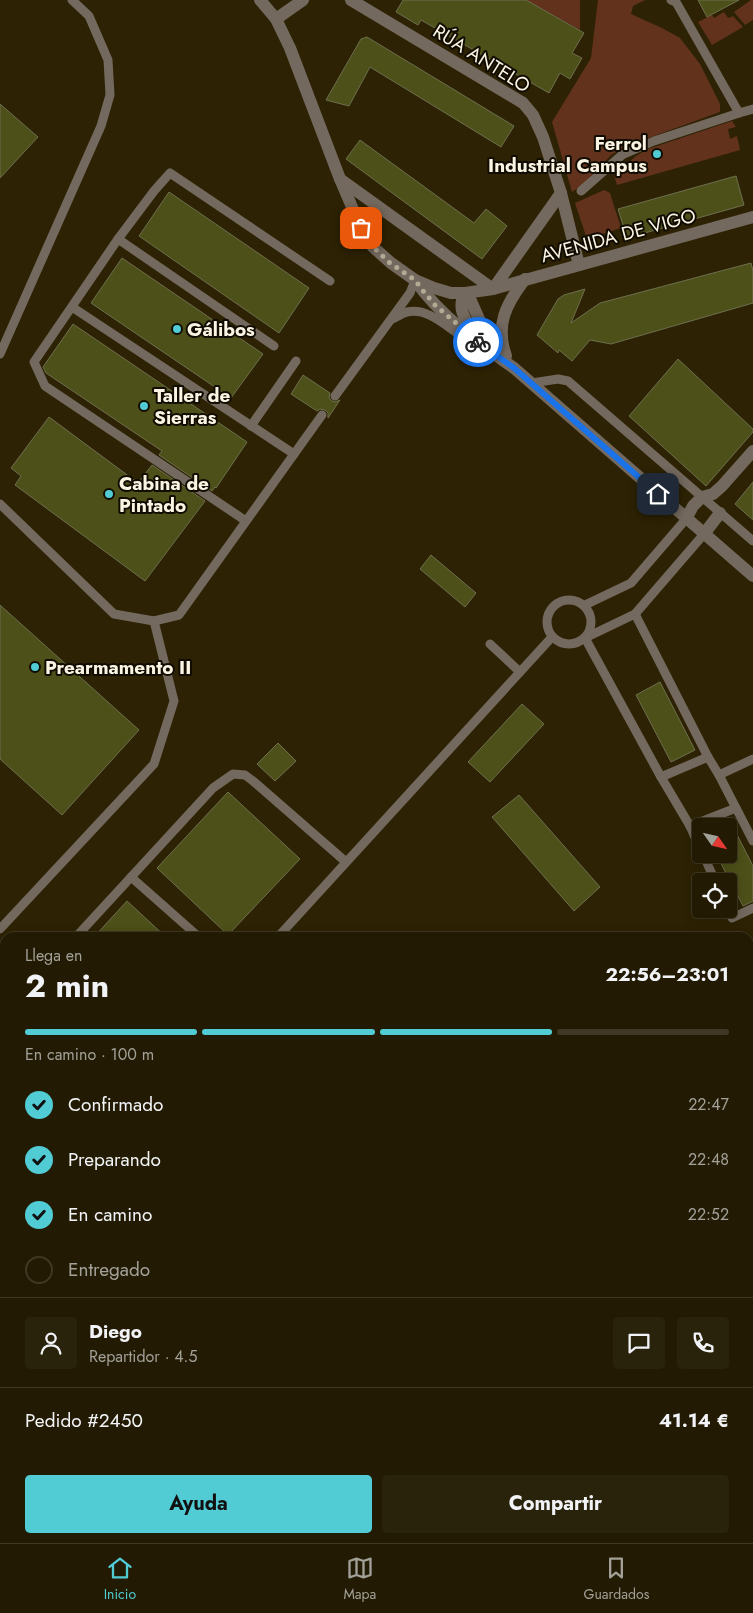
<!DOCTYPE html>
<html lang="es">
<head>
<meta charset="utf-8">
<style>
  :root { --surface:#221a02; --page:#2a230c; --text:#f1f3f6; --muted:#a2a199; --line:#3f3824; --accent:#51ccd4 }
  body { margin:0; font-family:Jost,sans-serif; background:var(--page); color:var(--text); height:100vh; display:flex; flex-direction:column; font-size:19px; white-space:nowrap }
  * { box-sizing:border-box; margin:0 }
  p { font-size:16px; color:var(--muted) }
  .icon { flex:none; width:28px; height:28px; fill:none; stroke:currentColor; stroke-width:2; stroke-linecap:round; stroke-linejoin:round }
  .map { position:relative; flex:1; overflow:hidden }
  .details { position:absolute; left:0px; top:932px; width:754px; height:611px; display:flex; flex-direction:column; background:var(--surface); border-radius:15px 15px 0 0; box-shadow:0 2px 12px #0003,0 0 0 1px var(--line) }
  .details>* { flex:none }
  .needle { width:32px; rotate:124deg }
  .fabs { position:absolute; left:692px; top:818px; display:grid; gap:10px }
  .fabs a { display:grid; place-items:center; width:45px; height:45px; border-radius:5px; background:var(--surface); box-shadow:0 2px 12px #0003,0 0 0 1px var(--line); font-size:25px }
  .pin { position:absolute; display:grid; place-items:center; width:42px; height:42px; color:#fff; margin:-21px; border-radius:10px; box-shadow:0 2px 8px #0006 }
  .courier { position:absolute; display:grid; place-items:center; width:50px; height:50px; margin:-25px; border:4px solid #1a73e8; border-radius:50%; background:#fff; color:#222; box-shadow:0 1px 6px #0007 }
  .head em { font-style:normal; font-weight:700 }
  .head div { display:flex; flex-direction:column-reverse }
  .head { display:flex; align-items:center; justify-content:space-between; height:85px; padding:0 25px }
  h1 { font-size:32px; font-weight:700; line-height:38px }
  .bar { display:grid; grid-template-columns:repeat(4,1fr); gap:8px 5px; align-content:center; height:60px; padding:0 25px }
  .bar i { height:6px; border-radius:4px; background:var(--line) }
  .bar .on { background:var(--accent) }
  .bar p { grid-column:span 4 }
  .line { display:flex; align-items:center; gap:12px; padding:0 25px; border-top:1px solid var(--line) }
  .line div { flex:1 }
  .round { display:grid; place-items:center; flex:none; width:52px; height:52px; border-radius:5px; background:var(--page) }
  ol { padding:0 25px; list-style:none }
  li { display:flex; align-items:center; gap:15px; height:55px }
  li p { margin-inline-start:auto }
  li .icon { padding:5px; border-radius:50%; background:var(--accent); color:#111; stroke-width:4 }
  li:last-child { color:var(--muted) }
  li i { width:28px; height:28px; border:2px solid var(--line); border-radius:50% }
  .cta { display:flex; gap:10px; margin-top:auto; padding:10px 25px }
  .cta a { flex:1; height:58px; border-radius:5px; background:var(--accent); color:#111; font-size:20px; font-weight:700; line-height:58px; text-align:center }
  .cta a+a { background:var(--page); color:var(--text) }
  .menu { display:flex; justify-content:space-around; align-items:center; height:70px; border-top:1px solid var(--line); background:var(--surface); font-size:14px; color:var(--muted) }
  .menu a { display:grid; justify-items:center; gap:2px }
  .menu .on { color:var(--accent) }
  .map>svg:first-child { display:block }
</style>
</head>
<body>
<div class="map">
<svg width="753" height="1543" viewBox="0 0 753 1543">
  <rect width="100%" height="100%" fill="#2d2203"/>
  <!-- green -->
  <g fill="#62321d">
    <polygon points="526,0 580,0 580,30"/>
    <polygon points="598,0 645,0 633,6 631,14 662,28 680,38 700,64 720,104 720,112 629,145 611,155 585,183 572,192 552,122 591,58"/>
    <polygon points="751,0 753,0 753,20 745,25 734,12"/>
    <polygon points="724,12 728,18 733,16 743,27 712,45 698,22 712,15 714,18"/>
    <polygon points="732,121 736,127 728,129 730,139 737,136 740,150 617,185 614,175 636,156 648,149"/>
    <polygon points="604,190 610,193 621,228 587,239 575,203"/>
  </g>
  <!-- building -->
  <g fill="#4e5019" stroke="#6d6f4f">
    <polygon points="403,0 526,0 584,33 572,53 582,58 570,79 560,73 549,93 421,20 418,25 396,12"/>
    <polygon points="698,0 739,0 707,17"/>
    <polygon points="367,37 514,126 501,147 370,67 349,106 326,100 361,39"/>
    <polygon points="0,104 38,137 0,178"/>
    <polygon points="360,140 474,223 486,209 507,226 482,259 346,159"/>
    <polygon points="736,176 744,205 627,238 618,209"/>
    <polygon points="169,192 309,288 279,333 139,236"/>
    <polygon points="122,258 263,354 231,398 91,303"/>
    <polygon points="751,263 753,271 753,303 611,344 590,340 572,361 559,350 558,353 537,335 558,299 564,295 585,289 571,323 600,303"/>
    <polygon points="73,324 247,442 216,488 215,487 212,491 159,455 162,451 46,373 43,367"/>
    <polygon points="678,359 753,429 753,432 706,486 629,416"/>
    <polygon points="303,375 330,393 329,398 332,401 335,402 340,400 328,418 328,413 325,410 320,409 317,411 291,394"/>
    <polygon points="49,417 138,483 152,465 205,501 145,581 15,485 21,476 11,468"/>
    <polygon points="753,482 753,520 735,504"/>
    <polygon points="431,555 476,593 465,607 420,569"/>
    <polygon points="0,605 139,730 62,815 0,759"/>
    <polygon points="660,682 695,750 671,762 636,695"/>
    <polygon points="522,704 544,724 490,782 468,762"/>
    <polygon points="278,743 296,761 275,781 257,764"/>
    <polygon points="228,792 300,859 228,935 157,868"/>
    <polygon points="519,795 600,887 574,911 492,817"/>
    <polygon points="729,819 753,866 753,901 743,906 716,854 729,854"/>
    <polygon points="127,901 167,938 93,938"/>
  </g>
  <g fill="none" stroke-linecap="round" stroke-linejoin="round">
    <!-- service -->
    <g stroke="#74695e" stroke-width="9">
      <polyline points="671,0 676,2 739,113 753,109"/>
      <polyline points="581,191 622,155 654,141 739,113"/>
      <polyline points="118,239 274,346"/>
      <polyline points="72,307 294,454"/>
      <path d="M 392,319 C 397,317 402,313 407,312 C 430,307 449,330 467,339"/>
      <polyline points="0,354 101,126 110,95 108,60 89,16 72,0"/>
      <polyline points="532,383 558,379 568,381 753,541"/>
      <polyline points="335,396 410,293 415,280"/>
      <polyline points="251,426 296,361"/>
      <polyline points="0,504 114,614 154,621"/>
      <polyline points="246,521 45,386 34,362 118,239 154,191 170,173 330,281"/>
      <circle cx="569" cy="622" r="22"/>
      <polyline points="585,605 631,583 686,519"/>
      <polyline points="635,614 708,757 719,775 753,841"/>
      <polyline points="490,644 520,672"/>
      <polyline points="719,775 753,759"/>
      <polyline points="661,777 708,757"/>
      <polyline points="690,826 736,808"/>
      <polyline points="701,851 690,826 661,777 585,638 635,614 704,534"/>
      <polyline points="703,854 715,881"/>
      <polyline points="131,877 200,938"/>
      <polyline points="728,909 732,918 753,908"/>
      <polyline points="0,929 154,764 174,701 154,621 179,615 322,415"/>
      <polyline points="75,938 213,788 233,774 245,775 253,781 346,862"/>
      <polyline points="277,938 552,637"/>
      <polyline points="749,977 753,975"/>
      <polyline points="0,1018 5,1013"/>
      <polyline points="0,1239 5,1234"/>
      <polyline points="749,1363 753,1359"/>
      <polyline points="267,1539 272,1543"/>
      <polyline points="134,1543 138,1539"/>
      <polyline points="528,1543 534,1539"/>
    </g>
    <!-- minor -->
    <g stroke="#74695e" stroke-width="12">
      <polyline points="351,0 523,103 533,115 543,137 561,193 579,265"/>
      <polyline points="276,19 303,0"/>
      <polyline points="340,179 493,289 561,193"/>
      <path d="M 415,280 C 440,316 478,343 514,368 L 753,576"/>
      <path d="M 473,334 C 466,319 456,309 465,293 L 471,301 L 483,328 L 503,354"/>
      <path d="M 506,356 C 495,325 506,304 525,279"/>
      <polyline points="686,519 693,506 702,497 713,494 722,486 753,451"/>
      <polyline points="704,534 720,513"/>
      <polyline points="749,1436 753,1433"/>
      <polyline points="749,1468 753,1465"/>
      <polyline points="749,1483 753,1489"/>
      <polyline points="598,1543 604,1539"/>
      <polyline points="641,1543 647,1539"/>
      <polyline points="702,1543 706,1539"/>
    </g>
    <!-- tertiary -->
    <polyline stroke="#74695e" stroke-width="12" points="260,0 276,19 290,48 340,179 361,228 373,247 391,263 415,280 434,288 451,293 465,293 493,289 753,217"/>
  </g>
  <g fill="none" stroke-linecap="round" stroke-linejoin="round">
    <!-- done -->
    <polyline stroke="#b3aa95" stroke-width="5" stroke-dasharray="0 9" points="361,228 373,247 390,263 415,280 424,292 435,305 478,342"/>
    <!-- route -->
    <polyline stroke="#1a73e8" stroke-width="6" points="478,342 514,368 658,494"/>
  </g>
  <!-- markers -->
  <g fill="#51ccd4" stroke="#110c02" stroke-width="2">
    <circle cx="657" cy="154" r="5"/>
    <circle cx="177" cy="329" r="5"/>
    <circle cx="144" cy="406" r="5"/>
    <circle cx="109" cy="494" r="5"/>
    <circle cx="35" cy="667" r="5"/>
  </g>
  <g text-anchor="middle" stroke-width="4" stroke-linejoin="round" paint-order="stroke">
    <!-- street labels -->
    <g font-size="19" fill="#fbf4e3" stroke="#110c02">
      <text transform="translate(482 58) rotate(32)" y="7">RÚA ANTELO</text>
      <text transform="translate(618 235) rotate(-15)" y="7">AVENIDA DE VIGO</text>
    </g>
    <!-- poi labels -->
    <g font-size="19" font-weight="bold" fill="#fbf4e3" stroke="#110c02" text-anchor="start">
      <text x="647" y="150" text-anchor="end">Ferrol<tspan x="647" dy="22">Industrial Campus</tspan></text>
      <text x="187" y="336">Gálibos</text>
      <text x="154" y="402">Taller de<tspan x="154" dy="22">Sierras</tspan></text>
      <text x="119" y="490">Cabina de<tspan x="119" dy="22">Pintado</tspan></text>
      <text x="45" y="674">Prearmamento II</text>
    </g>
  </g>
</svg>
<div class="fabs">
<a><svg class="needle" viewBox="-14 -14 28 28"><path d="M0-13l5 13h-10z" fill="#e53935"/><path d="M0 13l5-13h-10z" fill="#a2a199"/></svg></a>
<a><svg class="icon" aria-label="locate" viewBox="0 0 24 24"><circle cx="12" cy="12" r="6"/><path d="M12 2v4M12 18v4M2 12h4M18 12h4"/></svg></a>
</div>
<div class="pin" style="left:361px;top:228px;background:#ea580c"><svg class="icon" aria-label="bag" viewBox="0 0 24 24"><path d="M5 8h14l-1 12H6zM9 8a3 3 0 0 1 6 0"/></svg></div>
<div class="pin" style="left:658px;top:494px;background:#1f2937"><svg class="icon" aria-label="home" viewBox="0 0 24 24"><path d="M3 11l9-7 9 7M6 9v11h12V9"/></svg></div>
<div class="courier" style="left:478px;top:342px"><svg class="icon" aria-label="bike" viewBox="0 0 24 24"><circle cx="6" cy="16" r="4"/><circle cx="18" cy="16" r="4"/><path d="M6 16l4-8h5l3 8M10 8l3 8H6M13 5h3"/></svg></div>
<section class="details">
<div class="head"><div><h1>2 min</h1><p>Llega en</p></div><em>22:56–23:01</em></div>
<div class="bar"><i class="on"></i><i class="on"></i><i class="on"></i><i></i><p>En camino · 100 m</p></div>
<ol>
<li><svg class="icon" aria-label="check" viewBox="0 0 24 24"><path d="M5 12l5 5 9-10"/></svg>Confirmado<p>22:47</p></li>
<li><svg class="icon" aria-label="check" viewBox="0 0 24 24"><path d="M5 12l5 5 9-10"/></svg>Preparando<p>22:48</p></li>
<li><svg class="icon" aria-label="check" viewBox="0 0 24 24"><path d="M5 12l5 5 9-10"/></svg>En camino<p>22:52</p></li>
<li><i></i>Entregado</li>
</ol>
<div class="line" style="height:90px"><a class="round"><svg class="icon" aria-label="person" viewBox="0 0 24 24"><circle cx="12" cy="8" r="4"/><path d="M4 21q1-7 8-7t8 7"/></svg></a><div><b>Diego</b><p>Repartidor · 4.5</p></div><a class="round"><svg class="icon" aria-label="chat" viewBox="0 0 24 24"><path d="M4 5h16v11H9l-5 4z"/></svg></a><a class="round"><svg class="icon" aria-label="phone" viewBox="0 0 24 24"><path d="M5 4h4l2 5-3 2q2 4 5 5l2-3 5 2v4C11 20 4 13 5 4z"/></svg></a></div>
<div class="line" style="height:65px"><div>Pedido #2450</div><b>41.14 €</b></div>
<div class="cta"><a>Ayuda</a><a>Compartir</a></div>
</section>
</div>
<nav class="menu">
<a class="on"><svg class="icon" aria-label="home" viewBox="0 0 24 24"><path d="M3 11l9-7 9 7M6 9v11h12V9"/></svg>Inicio</a>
<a><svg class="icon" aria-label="map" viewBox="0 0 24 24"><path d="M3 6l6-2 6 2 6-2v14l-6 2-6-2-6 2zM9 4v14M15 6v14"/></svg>Mapa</a>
<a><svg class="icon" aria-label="saved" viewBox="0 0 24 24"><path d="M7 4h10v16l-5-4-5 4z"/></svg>Guardados</a>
</nav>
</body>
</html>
